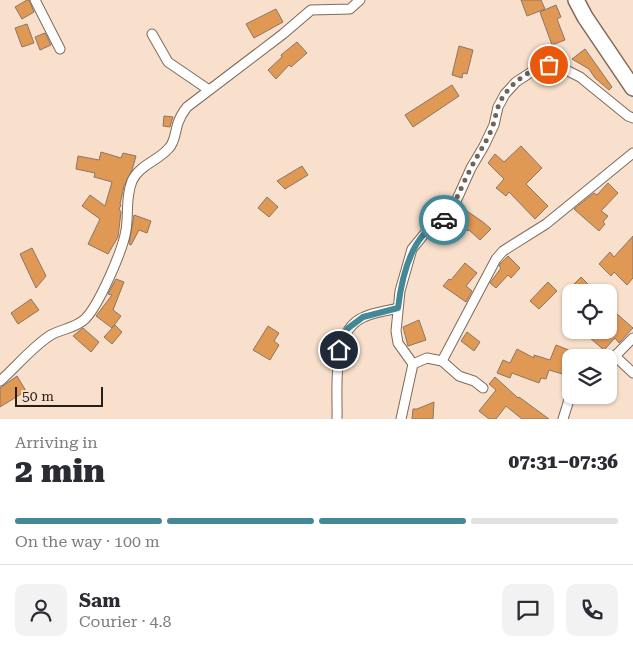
<!DOCTYPE html>
<html lang="en">
<head>
<meta charset="utf-8">
<style>
  :root { --surface:#fff; --page:#f2f2f3; --text:#2b2b33; --muted:#7c7c81; --line:#e1e1e2; --accent:#438896 }
  body { margin:0; font-family:"Roboto Serif",serif; background:var(--page); color:var(--text); height:100vh; display:flex; flex-direction:column; font-size:19px; white-space:nowrap }
  * { box-sizing:border-box; margin:0 }
  p { font-size:16px; color:var(--muted) }
  .icon { flex:none; width:28px; height:28px; fill:none; stroke:currentColor; stroke-width:2; stroke-linecap:round; stroke-linejoin:round }
  .map { position:relative; height:419px; overflow:hidden }
  .panel { display:flex; flex-direction:column; background:var(--surface); flex:1 }
  .panel>* { flex:none }
  .fabs { position:absolute; left:562px; top:284px; display:grid; gap:10px }
  .fabs a { display:grid; place-items:center; width:55px; height:55px; border-radius:10px; background:var(--surface); box-shadow:0 1px 4px #0004; font-size:25px }
  .scale { position:absolute; left:15px; bottom:12px; width:88px; box-sizing:border-box; padding-left:5px; border:2px solid #261e17; border-top:0; font-size:14px; line-height:18px; white-space:nowrap; color:#261e17; -webkit-text-stroke:4px #f8e0cc; paint-order:stroke }
  .pin { position:absolute; display:grid; place-items:center; width:42px; height:42px; color:#fff; margin:-21px; border:2px solid #fff; border-radius:50%; box-shadow:0 1px 5px #0007 }
  .courier { position:absolute; display:grid; place-items:center; width:50px; height:50px; margin:-25px; border:4px solid #438896; border-radius:50%; background:#fff; color:#222; box-shadow:0 1px 6px #0007 }
  .headline em { font-style:normal; font-weight:800 }
  .headline div { display:flex; flex-direction:column-reverse }
  .headline { display:flex; align-items:center; justify-content:space-between; height:85px; padding:0 15px }
  h1 { font-size:32px; font-weight:800; line-height:38px }
  .bar { display:grid; grid-template-columns:repeat(4,1fr); gap:8px 5px; align-content:center; height:60px; padding:0 15px }
  .bar i { height:6px; border-radius:4px; background:var(--line) }
  .bar .on { background:var(--accent) }
  .bar p { grid-column:span 4 }
  .line { display:flex; align-items:center; gap:12px; padding:0 15px; border-top:1px solid var(--line) }
  .line div { flex:1 }
  .round { display:grid; place-items:center; flex:none; width:52px; height:52px; border-radius:10px; background:var(--page) }
  .map>svg:first-child { display:block }
</style>
</head>
<body>
<div class="map">
<svg width="633" height="419" viewBox="0 0 633 419">
  <rect width="100%" height="100%" fill="#f8e0cc"/>
  <!-- building -->
  <g fill="#e09855" stroke="#8b7664">
    <polygon points="27,0 29,0 34,12 22,19 15,7"/>
    <polygon points="521,0 541,0 545,9 527,16"/>
    <polygon points="556,5 561,17 557,19 565,40 552,45 540,12"/>
    <polygon points="276,9 283,22 254,38 246,24"/>
    <polygon points="27,24 34,43 22,47 15,28"/>
    <polygon points="45,33 51,45 40,50 35,37"/>
    <polygon points="297,42 307,53 291,67 289,65 276,79 268,70 282,57 281,55"/>
    <polygon points="459,46 473,50 467,74 463,73 462,78 452,75"/>
    <polygon points="585,49 612,87 609,90 595,78 589,69 572,59"/>
    <polygon points="452,85 459,96 413,127 405,115"/>
    <polygon points="164,116 173,117 170,127 163,126"/>
    <polygon points="521,146 542,168 526,184 548,206 535,219 509,192 506,196 496,188 504,179 488,163 495,154 504,162"/>
    <polygon points="101,152 121,158 123,153 136,156 132,170 124,186 120,204 121,205 119,209 121,212 118,237 108,254 88,244 100,219 82,206 90,195 105,206 112,182 94,177 95,173 76,169 78,156 99,160"/>
    <polygon points="302,166 308,175 285,189 277,181"/>
    <polygon points="608,183 618,193 601,211 608,216 603,222 605,224 599,231 574,209 594,193 597,195"/>
    <polygon points="267,197 278,207 269,217 258,208"/>
    <polygon points="461,207 483,222 491,229 480,240 469,230 468,231 452,220"/>
    <polygon points="134,215 151,221 147,233 139,230 131,245 129,244"/>
    <polygon points="633,236 633,278 627,285 614,272 611,276 599,264 610,252 614,257"/>
    <polygon points="32,248 46,276 36,288 20,254"/>
    <polygon points="508,256 520,268 511,278 508,275 496,288 490,283 501,268 499,266 500,264"/>
    <polygon points="465,263 477,273 466,286 472,291 466,302 443,286 449,279 451,280"/>
    <polygon points="581,277 596,292 566,292"/>
    <polygon points="116,279 124,282 113,310 121,316 112,328 96,316 112,295 108,294"/>
    <polygon points="548,282 557,291 539,309 530,301"/>
    <polygon points="31,299 39,310 18,324 11,313"/>
    <polygon points="609,307 633,328 619,343 615,338 604,350 590,338 598,330 609,330"/>
    <polygon points="419,320 426,340 408,346 403,327"/>
    <polygon points="115,325 122,332 112,344 104,337"/>
    <polygon points="268,326 279,333 274,341 279,345 270,360 253,350"/>
    <polygon points="83,328 99,342 91,352 73,336"/>
    <polygon points="467,332 480,342 474,351 461,341"/>
    <polygon points="556,345 571,351 565,364 571,366 569,376 549,370 546,379 541,378 539,383 512,373 510,378 497,373 503,360 510,363 517,349 534,358 534,355 550,360"/>
    <polygon points="17,376 26,391 0,407 0,388"/>
    <polygon points="495,377 518,398 519,397 549,419 522,419 506,406 496,419 489,419 479,411 496,390 489,384"/>
    <polygon points="434,402 433,419 412,419 413,409 417,409"/>
  </g>
  <g fill="none" stroke-linecap="round" stroke-linejoin="round">
    <defs>
      <g id="minor">
        <polyline points="35,0 60,49"/>
        <polyline points="152,34 168,62 209,90"/>
        <polyline points="615,356 633,373"/>
        <polyline points="607,358 615,356 633,338"/>
        <polyline points="442,361 459,376 474,381 483,388"/>
        <polyline points="413,364 398,343 396,331 400,291 412,249 426,232 442,223 453,208 471,168 484,146 494,125 498,107 505,94 516,82 539,67 549,65 558,66 580,77 628,116 633,118"/>
        <path d="M 0,381 C 15,368 34,345 51,335 C 61,329 76,328 85,319 C 99,305 123,250 126,230 C 129,213 125,199 132,181 C 139,165 158,161 169,148 C 175,142 175,132 178,123 C 180,117 183,112 187,107 L 283,34 L 311,10 L 350,9 L 360,0"/>
        <path d="M 337,419 C 338,389 330,331 364,317 C 374,312 387,311 398,308"/>
        <polyline points="401,419 413,364 427,358 442,361 496,259 503,251 546,224 633,153"/>
        <polyline points="563,419 568,403 571,383"/>
      </g>
      <polyline id="primary" points="576,0 585,17 633,88"/>
    </defs>
    <!-- minor casing -->
    <use href="#minor" stroke="#7f6a59" stroke-width="11"/>
    <!-- primary casing -->
    <use href="#primary" stroke="#7f6a59" stroke-width="18"/>
    <!-- minor -->
    <use href="#minor" stroke="#fff" stroke-width="9"/>
    <!-- primary -->
    <use href="#primary" stroke="#fff" stroke-width="15"/>
  </g>
  <g fill="none" stroke-linecap="round" stroke-linejoin="round">
    <!-- done -->
    <path stroke="#706256" stroke-width="5" stroke-dasharray="0 9" d="M 444,220 C 455,205 461,187 470,170 C 476,157 484,146 490,133 C 494,125 495,116 498,107 C 505,87 528,69 549,65"/>
    <!-- route -->
    <path stroke="#438896" stroke-width="6" d="M 339,350 L 347,329 L 363,317 L 398,308 C 401,283 407,253 424,234 C 430,228 439,227 444,220"/>
  </g>
</svg>
<div class="fabs">
<a><svg class="icon" aria-label="locate" viewBox="0 0 24 24"><circle cx="12" cy="12" r="6"/><path d="M12 2v4M12 18v4M2 12h4M18 12h4"/></svg></a>
<a><svg class="icon" aria-label="layers" viewBox="0 0 24 24"><path d="M12 4l9 5-9 5-9-5zM3 14l9 5 9-5"/></svg></a>
</div>
<div class="scale">50 m</div>
<div class="pin" style="left:549px;top:65px;background:#ea580c"><svg class="icon" aria-label="bag" viewBox="0 0 24 24"><path d="M5 8h14l-1 12H6zM9 8a3 3 0 0 1 6 0"/></svg></div>
<div class="pin" style="left:339px;top:350px;background:#1f2937"><svg class="icon" aria-label="home" viewBox="0 0 24 24"><path d="M3 11l9-7 9 7M6 9v11h12V9"/></svg></div>
<div class="courier" style="left:444px;top:220px"><svg class="icon" aria-label="car" viewBox="0 0 24 24"><path d="M5 17H2v-5l4-1 3-4h7l3 4 3 1v5h-3M9 17h6M6 11h13"/><circle cx="7" cy="17" r="2"/><circle cx="17" cy="17" r="2"/></svg></div>
</div>
<section class="panel">
<div class="headline"><div><h1>2 min</h1><p>Arriving in</p></div><em>07:31–07:36</em></div>
<div class="bar"><i class="on"></i><i class="on"></i><i class="on"></i><i></i><p>On the way · 100 m</p></div>
<div class="line" style="height:90px"><a class="round"><svg class="icon" aria-label="person" viewBox="0 0 24 24"><circle cx="12" cy="8" r="4"/><path d="M4 21q1-7 8-7t8 7"/></svg></a><div><b>Sam</b><p>Courier · 4.8</p></div><a class="round"><svg class="icon" aria-label="chat" viewBox="0 0 24 24"><path d="M4 5h16v11H9l-5 4z"/></svg></a><a class="round"><svg class="icon" aria-label="phone" viewBox="0 0 24 24"><path d="M5 4h4l2 5-3 2q2 4 5 5l2-3 5 2v4C11 20 4 13 5 4z"/></svg></a></div>
</section>
</body>
</html>
